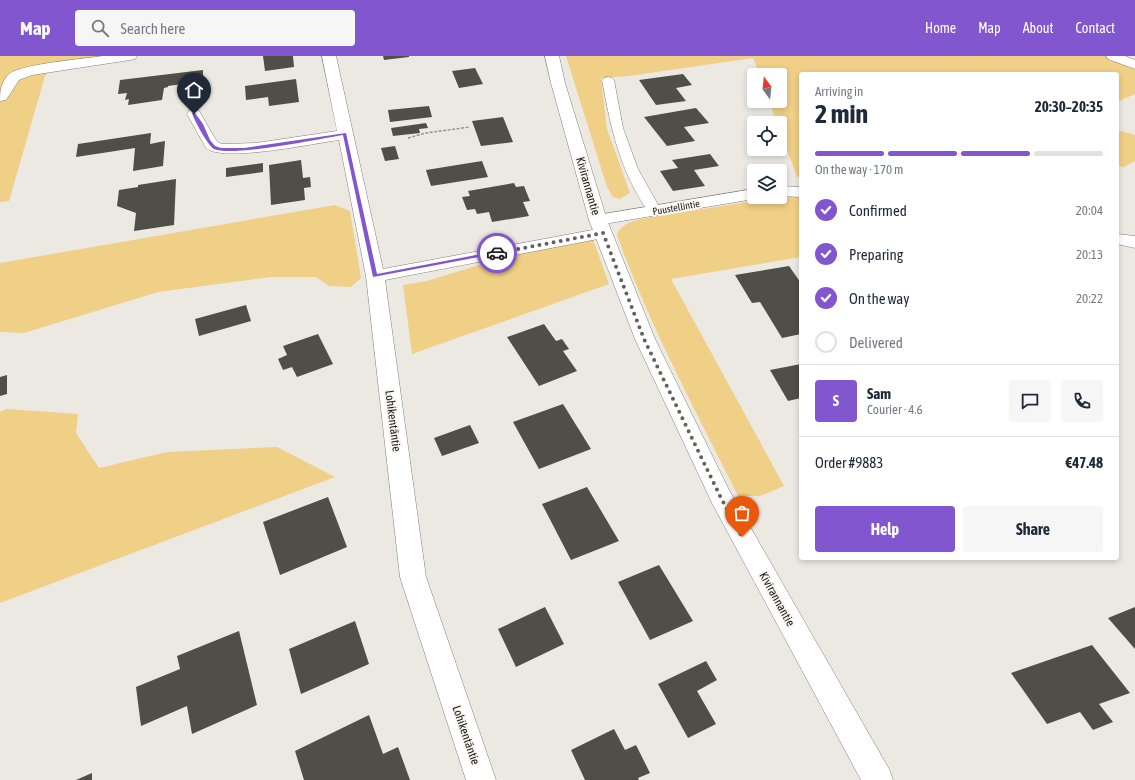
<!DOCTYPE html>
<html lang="en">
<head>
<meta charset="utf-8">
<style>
  :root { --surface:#fff; --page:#f6f6f7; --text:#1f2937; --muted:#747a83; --line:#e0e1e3; --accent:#8156cf }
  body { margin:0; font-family:"Asap Condensed",sans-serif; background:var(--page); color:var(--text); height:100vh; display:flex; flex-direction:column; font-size:15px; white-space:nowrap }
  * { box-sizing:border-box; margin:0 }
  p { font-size:13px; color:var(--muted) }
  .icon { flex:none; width:22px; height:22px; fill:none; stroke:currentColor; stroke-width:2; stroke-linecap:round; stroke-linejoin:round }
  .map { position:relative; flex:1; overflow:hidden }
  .panel { position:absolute; left:799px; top:16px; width:320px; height:488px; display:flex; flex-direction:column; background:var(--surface); border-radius:4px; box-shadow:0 2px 6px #0003 }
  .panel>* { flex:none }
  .needle { width:26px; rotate:345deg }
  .controls { position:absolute; left:747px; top:12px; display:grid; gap:8px }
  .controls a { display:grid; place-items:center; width:40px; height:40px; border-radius:4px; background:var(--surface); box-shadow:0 2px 6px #0003; font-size:20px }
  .pin { position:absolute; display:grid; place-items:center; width:34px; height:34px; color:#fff; margin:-41px -17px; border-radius:50% 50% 50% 0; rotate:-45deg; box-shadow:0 0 4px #0007 }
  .pin .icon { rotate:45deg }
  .courier { position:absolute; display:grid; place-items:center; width:40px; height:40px; margin:-20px; border:3px solid #8156cf; border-radius:50%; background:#fff; color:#222; box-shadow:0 1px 5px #0007 }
  .summary em { font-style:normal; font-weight:700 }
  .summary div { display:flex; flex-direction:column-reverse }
  .summary { display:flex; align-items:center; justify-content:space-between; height:68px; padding:0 16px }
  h1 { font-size:26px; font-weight:700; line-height:30px }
  .bar { display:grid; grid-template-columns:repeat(4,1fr); gap:6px 4px; align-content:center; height:48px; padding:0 16px }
  .bar i { height:5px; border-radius:3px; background:var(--line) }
  .bar .on { background:var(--accent) }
  .bar p { grid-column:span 4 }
  .line { display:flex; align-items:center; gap:10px; padding:0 16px; border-top:1px solid var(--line) }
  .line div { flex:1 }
  .round { display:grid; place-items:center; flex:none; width:42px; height:42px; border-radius:4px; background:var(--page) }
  ol { padding:0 16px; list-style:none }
  li { display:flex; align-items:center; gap:12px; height:44px }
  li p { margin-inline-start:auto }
  li .icon { padding:4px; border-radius:50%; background:var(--accent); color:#fff; stroke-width:4 }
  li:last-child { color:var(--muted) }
  li i { width:22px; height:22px; border:2px solid var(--line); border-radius:50% }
  .primary-button { display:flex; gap:8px; margin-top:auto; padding:8px 16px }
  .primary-button a { flex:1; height:46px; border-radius:4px; background:var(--accent); color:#fff; font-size:16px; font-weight:700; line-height:46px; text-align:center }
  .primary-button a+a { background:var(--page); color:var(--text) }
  header { display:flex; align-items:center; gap:24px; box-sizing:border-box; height:56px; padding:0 20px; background:var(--accent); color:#fff }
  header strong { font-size:19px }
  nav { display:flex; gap:22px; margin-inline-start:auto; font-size:14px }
  .search { width:280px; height:36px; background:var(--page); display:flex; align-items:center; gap:10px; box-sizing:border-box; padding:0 14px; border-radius:4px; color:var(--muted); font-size:15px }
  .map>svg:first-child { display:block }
</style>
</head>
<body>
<header>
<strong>Map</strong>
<div class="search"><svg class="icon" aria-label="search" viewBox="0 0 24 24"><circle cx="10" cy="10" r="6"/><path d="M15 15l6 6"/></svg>Search here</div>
<nav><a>Home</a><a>Map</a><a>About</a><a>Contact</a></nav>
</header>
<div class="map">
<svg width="1135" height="724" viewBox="0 0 1135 724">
  <rect width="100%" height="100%" fill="#ece9e3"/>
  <!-- green -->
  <g fill="#f0cf86">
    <polygon points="0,0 105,0 56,6 45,20 9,145 0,146"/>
    <polygon points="566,0 1106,0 1135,13 1135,38 1117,46 1117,18 801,18 801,122 797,121 780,75 780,67 777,67 769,45 780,45 780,19 760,19 753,2 629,20 601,22 607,73 630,137 620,143 613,141 607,131"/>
    <polygon points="1117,74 1135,79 1135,105 1124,111 1117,110"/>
    <path d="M 801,141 L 801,201 L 671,223 L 784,430 L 760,440 L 738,440 C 696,355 649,269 617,179 C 622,166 634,165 647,162 L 772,142 Z"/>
    <polygon points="335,149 350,155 361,222 351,231 329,230 316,221 272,221 158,236 24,277 0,276 0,207"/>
    <polygon points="590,175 609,228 412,298 403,229 427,225"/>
    <polygon points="6,353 78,358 76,377 99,412 167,396 277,391 335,421 0,547 0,356"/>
  </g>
  <!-- building -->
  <g fill="#504e49">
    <polygon points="263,0 293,0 294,11 265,15"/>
    <polygon points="383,0 409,0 409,1 384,4"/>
    <polygon points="475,12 483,28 459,32 452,15"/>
    <polygon points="203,14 203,25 168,30 168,31 164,32 162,44 128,49 129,43 125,44 127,37 118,38 120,24"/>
    <polygon points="683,18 692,29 676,32 686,45 656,49 639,24"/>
    <polygon points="296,23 299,46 269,50 268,41 246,44 245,30"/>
    <polygon points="429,50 432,61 390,66 388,54"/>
    <polygon points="696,52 709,67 684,71 695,85 667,90 644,61"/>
    <polygon points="503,61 513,86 481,90 472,65"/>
    <polygon points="426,67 428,72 419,73 420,77 393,80 391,72"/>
    <polygon points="151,77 150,88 165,85 163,110 133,115 135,92 76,101 78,88"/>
    <polygon points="395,90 399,103 385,105 381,92"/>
    <polygon points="710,98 719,110 694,114 705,130 673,135 660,115 678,112 672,104"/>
    <polygon points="301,104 303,122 310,121 311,131 304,132 305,144 271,149 269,109"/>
    <polygon points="482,105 488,121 431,130 426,114"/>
    <polygon points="263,107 263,116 226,121 226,112"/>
    <polygon points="176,123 174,169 134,175 136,157 117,150 119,134 138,131 138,129"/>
    <polygon points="514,127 516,131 524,130 530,145 523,146 529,160 492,166 489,156 477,158 475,153 467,154 462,141 470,140 468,135"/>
    <polygon points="789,210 801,227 801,278 782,282 760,246 752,247 735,219"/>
    <polygon points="246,249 251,265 199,280 195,263"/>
    <polygon points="544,268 556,285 562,283 569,293 563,295 577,315 539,330 507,281"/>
    <polygon points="318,278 333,308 297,321 292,311 283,314 278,303 287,299 283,290"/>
    <polygon points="801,308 801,342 788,345 770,314"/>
    <polygon points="7,319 7,338 0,340 0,321"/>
    <polygon points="563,348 591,393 539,413 513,366"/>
    <polygon points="470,369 479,387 442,400 434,382"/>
    <polygon points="587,431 619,485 571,504 542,448"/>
    <polygon points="328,441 347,491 280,519 263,466"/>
    <polygon points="659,509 693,565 650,584 618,526"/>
    <polygon points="545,551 564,588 516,611 498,573"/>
    <polygon points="1135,551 1135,593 1108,562"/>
    <polygon points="355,565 369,608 301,638 289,593"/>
    <polygon points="239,575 257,649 192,678 187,650 141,670 136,631 180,613 177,600"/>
    <polygon points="1092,589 1130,637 1099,648 1113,666 1093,674 1080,656 1047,668 1011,617"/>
    <polygon points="706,605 717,624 697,635 716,668 688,682 658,628"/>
    <polygon points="369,659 383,698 398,691 410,724 304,724 295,695"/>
    <polygon points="614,673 625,694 636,689 650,717 638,722 639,724 585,724 571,694"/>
    <polygon points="92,717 92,724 76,724"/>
  </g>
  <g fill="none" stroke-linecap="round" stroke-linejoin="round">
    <defs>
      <path id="lane" d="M 608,21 L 612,22 L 614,24 L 623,72 L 638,113 L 661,154 L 659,157 L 654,158 L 649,157 C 620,115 611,73 602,24 L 604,22 Z"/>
      <g id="street">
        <path d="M 103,0 L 137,0 L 135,3 L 130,4 L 32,19 L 19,24 L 6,44 L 0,45 C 0,35 1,27 8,19 C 18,8 85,3 103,0 Z"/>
        <path d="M 322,0 L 336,0 L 383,213 L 603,172 L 609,173 L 612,177 L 609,181 L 603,182 L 385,224 L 426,521 L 496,724 L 466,724 L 400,521 L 366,220 L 339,84 C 315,87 223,107 206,92 L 187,58 L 189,55 L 194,54 L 199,55 L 216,84 L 219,87 L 223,88 L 256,87 L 337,75 Z"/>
        <polygon points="1106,0 1125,0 1135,4 1135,13 1108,3"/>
        <polygon points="780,130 801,131 801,141 780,140"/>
        <polygon points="754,133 754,141 760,142 598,169 592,168 589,164 592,160"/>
        <polygon points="1117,178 1135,180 1135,192 1117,188"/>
      </g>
      <polygon id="secondary" points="545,0 559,0 565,27 607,164 655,283 729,434 889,713 893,724 861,724 712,447 635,283 589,164 551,27"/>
    </defs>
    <!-- lane casing -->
    <use href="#lane" stroke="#817f79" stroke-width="1"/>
    <!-- street casing -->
    <use href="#street" stroke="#817f79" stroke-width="1"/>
    <!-- secondary casing -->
    <use href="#secondary" stroke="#817f79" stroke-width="1"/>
    <!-- path -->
    <polyline stroke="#969490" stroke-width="1.5" stroke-dasharray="3 1.5" stroke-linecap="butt" points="408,82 426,77 470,71"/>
    <!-- lane -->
    <use href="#lane" fill="#fff" fill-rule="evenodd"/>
    <!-- street -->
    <use href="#street" fill="#fff" fill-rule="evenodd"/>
    <!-- secondary -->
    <use href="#secondary" fill="#fff" fill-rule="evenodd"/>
  </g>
  <!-- route -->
  <path fill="#8156cf" d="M 192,57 L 195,57 L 203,68 L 210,84 L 215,90 L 221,92 L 244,92 L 346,77 L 377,218 L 497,195 L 500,197 L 373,221 L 343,79 C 319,83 232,101 214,93 C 208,90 193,62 192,57 Z"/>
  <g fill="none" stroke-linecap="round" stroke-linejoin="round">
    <!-- done -->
    <polyline stroke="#64625f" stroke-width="4" stroke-dasharray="0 7.2" points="497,197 603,177 644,283 720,440 742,481"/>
  </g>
  <g text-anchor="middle" stroke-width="4" stroke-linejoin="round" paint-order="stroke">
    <!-- far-street labels -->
    <g font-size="10" fill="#1b1a18" stroke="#faf7f0">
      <text transform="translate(676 151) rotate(-10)" y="4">Puustellintie</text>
    </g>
    <!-- street labels -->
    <g font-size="12" fill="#1b1a18" stroke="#faf7f0">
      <text transform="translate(588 130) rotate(74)" y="4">Kivirannantie</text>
      <text transform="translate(393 365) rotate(83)" y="4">Lohikentäntie</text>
      <text transform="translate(777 543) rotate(61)" y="4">Kivirannantie</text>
      <text transform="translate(466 679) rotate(71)" y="4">Lohikentäntie</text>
    </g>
  </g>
</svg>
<div class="controls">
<a><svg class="needle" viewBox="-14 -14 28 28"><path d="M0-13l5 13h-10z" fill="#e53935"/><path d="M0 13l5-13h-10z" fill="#747a83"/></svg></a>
<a><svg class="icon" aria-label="locate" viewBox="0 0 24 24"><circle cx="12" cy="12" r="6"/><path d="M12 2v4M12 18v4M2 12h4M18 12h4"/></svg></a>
<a><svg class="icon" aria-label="layers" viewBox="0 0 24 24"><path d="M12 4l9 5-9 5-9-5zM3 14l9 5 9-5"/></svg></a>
</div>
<div class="pin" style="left:742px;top:481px;background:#ea580c"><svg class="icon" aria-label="bag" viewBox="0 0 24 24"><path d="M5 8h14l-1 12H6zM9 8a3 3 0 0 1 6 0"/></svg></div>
<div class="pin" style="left:194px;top:58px;background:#1f2937"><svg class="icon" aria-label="home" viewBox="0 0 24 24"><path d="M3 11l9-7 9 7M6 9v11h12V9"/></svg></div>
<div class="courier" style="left:497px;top:197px"><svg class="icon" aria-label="car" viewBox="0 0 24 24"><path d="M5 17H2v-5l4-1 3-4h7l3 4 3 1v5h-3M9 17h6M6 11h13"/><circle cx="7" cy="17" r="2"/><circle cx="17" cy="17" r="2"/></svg></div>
<section class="panel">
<div class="summary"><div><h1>2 min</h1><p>Arriving in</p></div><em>20:30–20:35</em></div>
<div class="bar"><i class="on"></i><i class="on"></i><i class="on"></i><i></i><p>On the way · 170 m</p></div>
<ol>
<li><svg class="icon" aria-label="check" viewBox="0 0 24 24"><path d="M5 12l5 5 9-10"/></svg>Confirmed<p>20:04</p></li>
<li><svg class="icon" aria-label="check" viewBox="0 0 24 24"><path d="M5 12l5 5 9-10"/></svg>Preparing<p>20:13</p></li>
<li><svg class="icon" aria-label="check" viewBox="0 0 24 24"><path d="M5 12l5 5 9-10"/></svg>On the way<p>20:22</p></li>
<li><i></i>Delivered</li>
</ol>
<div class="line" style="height:72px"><b class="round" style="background:var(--accent);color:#fff">S</b><div><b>Sam</b><p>Courier · 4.6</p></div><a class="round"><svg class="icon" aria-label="chat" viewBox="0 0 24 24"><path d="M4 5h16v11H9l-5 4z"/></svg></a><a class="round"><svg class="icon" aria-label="phone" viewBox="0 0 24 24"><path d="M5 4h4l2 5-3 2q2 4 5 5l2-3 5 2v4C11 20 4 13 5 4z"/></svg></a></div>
<div class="line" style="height:52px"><div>Order #9883</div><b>€47.48</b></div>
<div class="primary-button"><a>Help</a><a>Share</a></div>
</section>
</div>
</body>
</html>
